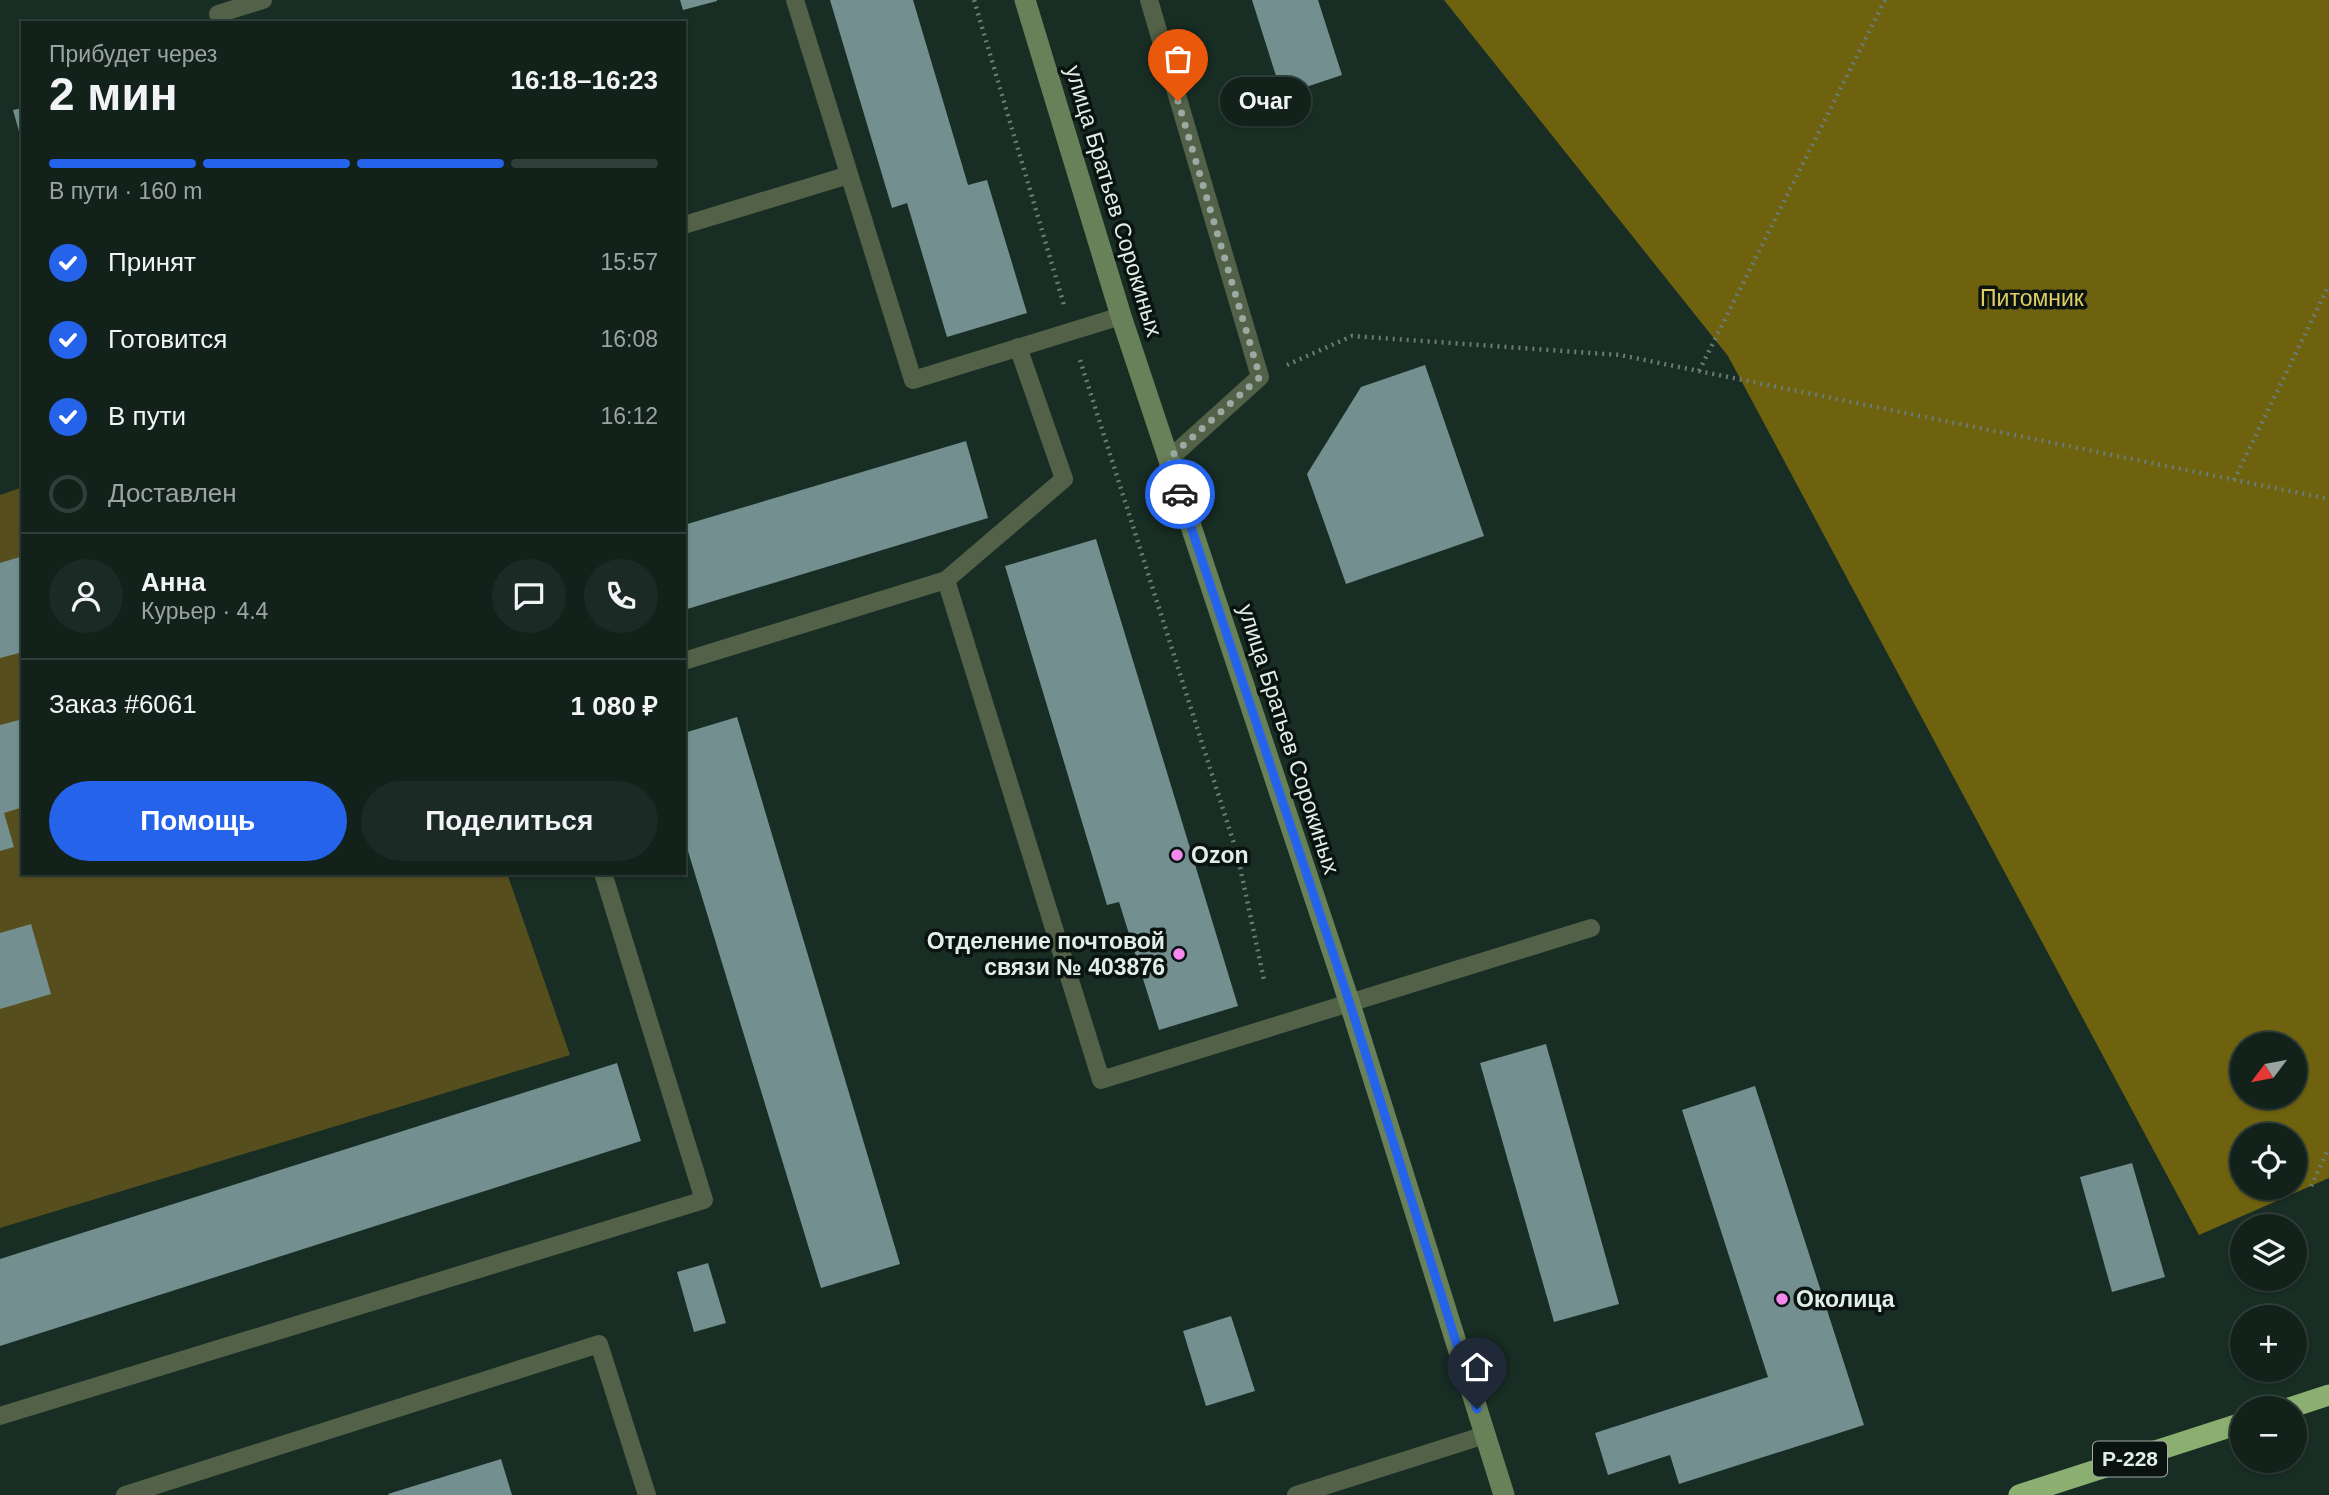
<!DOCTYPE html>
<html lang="ru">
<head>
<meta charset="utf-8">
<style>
  :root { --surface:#12221b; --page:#1b2a24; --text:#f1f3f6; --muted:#9ca4a3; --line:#313f3a; --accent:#2563eb }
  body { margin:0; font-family:Helvetica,sans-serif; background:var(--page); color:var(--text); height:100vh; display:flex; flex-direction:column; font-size:26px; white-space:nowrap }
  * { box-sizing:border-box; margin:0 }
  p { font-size:23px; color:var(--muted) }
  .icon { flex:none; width:38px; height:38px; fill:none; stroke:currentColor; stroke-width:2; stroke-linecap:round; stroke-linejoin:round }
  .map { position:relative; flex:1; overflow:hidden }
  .panel { position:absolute; left:21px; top:21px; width:665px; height:854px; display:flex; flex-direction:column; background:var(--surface); border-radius:0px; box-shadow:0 2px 5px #0004,0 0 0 2px var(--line) }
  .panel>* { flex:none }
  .needle { width:46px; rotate:238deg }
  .buttons { position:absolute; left:2230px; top:1032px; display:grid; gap:14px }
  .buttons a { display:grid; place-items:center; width:77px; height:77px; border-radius:50%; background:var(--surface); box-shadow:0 2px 5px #0004,0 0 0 2px var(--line); font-size:35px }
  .pin { position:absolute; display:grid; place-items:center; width:60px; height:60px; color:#fff; margin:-72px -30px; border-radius:50% 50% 50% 0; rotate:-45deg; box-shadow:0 0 7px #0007 }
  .pin .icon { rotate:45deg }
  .courier { position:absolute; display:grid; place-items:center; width:70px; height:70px; margin:-35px; border:5px solid #2563eb; border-radius:50%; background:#fff; color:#222; box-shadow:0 2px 9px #0007 }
  .bubble { position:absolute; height:49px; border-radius:24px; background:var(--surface); box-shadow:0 2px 5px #0004,0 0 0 2px var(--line); font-size:23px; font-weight:800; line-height:49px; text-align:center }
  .overview em { font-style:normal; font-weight:800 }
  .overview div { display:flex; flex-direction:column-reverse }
  .overview { display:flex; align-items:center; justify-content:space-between; height:119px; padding:0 28px }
  h1 { font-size:46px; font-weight:800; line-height:52px }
  .bar { display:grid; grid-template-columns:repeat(4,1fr); gap:10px 7px; align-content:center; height:84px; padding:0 28px }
  .bar i { height:9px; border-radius:5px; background:var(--line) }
  .bar .on { background:var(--accent) }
  .bar p { grid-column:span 4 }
  .line { display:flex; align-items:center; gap:18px; padding:0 28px; border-top:2px solid var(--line) }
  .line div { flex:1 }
  .round { display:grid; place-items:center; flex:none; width:74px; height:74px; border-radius:37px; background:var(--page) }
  ol { padding:0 28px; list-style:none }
  li { display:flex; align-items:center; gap:21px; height:77px }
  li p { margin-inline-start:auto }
  li .icon { padding:7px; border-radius:50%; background:var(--accent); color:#fff; stroke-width:4 }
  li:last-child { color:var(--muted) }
  li i { width:38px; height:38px; border:4px solid var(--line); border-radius:50% }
  .cta { display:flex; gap:14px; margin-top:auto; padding:14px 28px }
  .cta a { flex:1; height:80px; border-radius:42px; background:var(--accent); color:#fff; font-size:28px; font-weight:800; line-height:80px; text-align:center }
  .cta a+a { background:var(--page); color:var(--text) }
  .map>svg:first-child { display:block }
</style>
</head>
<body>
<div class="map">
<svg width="2329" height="1495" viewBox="0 0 2329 1495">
  <rect width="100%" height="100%" fill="#182d24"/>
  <!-- green -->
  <polygon fill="#564e1d" points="23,487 23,873 507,873 570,1055 0,1228 0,495"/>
  <!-- forest -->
  <path fill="#6e620f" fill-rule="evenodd" d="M 1444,0 L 2329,0 L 2329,1178 L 2199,1235 L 1728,356 ZM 2242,1045 L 2294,1045 L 2294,1097 L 2242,1097 ZM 2242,1136 L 2294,1136 L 2294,1188 L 2242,1188 Z"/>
  <!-- building -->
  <g fill="#738f8f">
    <polygon points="680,0 717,0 717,1 683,10"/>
    <polygon points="830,0 913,0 968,185 987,180 1027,313 947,337 907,203 892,208"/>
    <polygon points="1252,0 1318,0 1342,75 1282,95"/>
    <polygon points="23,108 23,142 22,142 13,110"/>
    <polygon points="1425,365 1484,536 1346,584 1307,474 1361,387"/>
    <polygon points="966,441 988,518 684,610 684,525"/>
    <polygon points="1096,539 1238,1006 1159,1030 1119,902 1107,905 1005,566"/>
    <polygon points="23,556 23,652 0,658 0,563"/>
    <polygon points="737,717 900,1264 821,1288 684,838 684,733"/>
    <polygon points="23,719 23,807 4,813 14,847 0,851 0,725"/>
    <polygon points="31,924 51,994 0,1009 0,933"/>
    <polygon points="1546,1044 1619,1304 1554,1322 1480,1063"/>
    <polygon points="617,1063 641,1141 0,1346 0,1259"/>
    <polygon points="1755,1086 1864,1425 1679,1484 1670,1455 1608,1475 1595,1433 1768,1377 1682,1110"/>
    <polygon points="2132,1163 2165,1277 2112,1292 2080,1177"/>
    <polygon points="708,1263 726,1323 694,1332 677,1272"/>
    <polygon points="1231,1316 1255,1391 1206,1406 1183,1331"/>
    <polygon points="501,1459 512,1495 389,1495 388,1494"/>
  </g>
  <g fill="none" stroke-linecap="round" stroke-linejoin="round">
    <!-- path -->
    <g stroke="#6b7c74" stroke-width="4.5" stroke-dasharray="2 5" stroke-linecap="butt">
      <polyline points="974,0 1064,305"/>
      <polyline points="1080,360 1237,853 1264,980"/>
      <polyline points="1287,365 1352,336 1620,355 2329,499"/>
      <polyline points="1699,371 1885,0"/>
      <polyline points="2234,480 2329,285"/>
      <polyline points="2311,1186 2329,1148"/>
    </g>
    <!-- lane -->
    <g stroke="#526147" stroke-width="18">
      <polyline points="795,0 913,380 1121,316"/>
      <polyline points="1149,0 1260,377 1169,459"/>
      <polyline points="218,14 263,0"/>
      <polyline points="684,225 849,175"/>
      <polyline points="946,580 1064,479 1018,347"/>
      <polyline points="684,661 946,580 1101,1080 1591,928"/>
      <polyline points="0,1416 704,1200 603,873"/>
      <polyline points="125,1495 599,1344 647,1495"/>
      <polyline points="1296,1495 1485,1435"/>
    </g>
    <!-- secondary -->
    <polyline stroke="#698158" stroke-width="21" points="1025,0 1121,316 1350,1004 1504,1495"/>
    <!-- highway -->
    <g stroke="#8baf70" stroke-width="21">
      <polyline points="2286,1409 2329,1395"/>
      <polyline points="2019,1495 2242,1423"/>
    </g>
  </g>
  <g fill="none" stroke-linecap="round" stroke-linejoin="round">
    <!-- done -->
    <polyline stroke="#9baaa3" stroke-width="7" stroke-dasharray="0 12.6" points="1178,101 1260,377 1168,459 1180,494"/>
    <!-- route -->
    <polyline stroke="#2563eb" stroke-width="9" points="1180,494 1350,1004 1477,1409"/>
  </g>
  <!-- markers -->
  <g fill="#f489f0" stroke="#0a130f" stroke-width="2.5">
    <circle cx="1177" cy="855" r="7"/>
    <circle cx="1179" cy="954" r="7"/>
    <circle cx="1782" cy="1299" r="7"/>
  </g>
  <g text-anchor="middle" stroke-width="7" stroke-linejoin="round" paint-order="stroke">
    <!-- shield labels -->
    <rect fill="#0a130f" stroke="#a0aca6" stroke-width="2" x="2093" y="1441.5" width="74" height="35" rx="5"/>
    <g font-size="21" font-weight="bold" fill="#e1eee7">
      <text x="2130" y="1466">Р-228</text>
    </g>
    <!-- street labels -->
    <g font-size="23" fill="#e1eee7" stroke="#0a130f">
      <text transform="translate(1114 201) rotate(73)" y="8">улица Братьев Сорокиных</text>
      <text transform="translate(1289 739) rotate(72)" y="8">улица Братьев Сорокиных</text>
    </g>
    <!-- park labels -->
    <g font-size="23" fill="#dfcd65" stroke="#0a130f">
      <text x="2032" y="306">Питомник</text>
    </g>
    <!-- poi labels -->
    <g font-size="23" font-weight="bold" fill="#e1eee7" stroke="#0a130f" text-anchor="start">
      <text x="1191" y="863">Ozon</text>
      <text x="1165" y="949" text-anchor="end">Отделение почтовой<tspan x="1165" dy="26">связи № 403876</tspan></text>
      <text x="1796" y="1307">Околица</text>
    </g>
  </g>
</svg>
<div class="buttons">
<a><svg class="needle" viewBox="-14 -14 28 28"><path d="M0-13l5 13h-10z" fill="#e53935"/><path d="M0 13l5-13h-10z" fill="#9ca4a3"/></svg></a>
<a><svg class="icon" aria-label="locate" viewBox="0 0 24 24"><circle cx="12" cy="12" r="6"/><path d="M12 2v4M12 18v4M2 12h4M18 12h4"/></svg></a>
<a><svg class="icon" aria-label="layers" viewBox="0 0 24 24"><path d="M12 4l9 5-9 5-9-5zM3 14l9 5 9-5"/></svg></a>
<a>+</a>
<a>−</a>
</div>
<div class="pin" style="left:1178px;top:101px;background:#ea580c"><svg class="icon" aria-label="bag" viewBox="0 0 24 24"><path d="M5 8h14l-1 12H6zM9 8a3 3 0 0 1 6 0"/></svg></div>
<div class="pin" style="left:1477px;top:1409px;background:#1f2937"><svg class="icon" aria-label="home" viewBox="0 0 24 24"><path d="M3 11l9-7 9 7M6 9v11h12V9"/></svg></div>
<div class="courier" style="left:1180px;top:494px"><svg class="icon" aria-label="car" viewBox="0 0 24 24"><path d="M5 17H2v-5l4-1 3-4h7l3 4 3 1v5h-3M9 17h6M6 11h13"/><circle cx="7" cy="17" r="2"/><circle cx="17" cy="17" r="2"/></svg></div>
<div class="bubble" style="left:1220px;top:77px;width:91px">Очаг</div>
<section class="panel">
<div class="overview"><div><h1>2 мин</h1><p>Прибудет через</p></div><em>16:18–16:23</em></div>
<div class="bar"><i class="on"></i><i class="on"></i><i class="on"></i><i></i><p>В пути · 160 m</p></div>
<ol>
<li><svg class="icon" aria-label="check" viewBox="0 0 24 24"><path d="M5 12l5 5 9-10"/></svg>Принят<p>15:57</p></li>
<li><svg class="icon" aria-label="check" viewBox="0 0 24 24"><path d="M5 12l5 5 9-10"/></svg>Готовится<p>16:08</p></li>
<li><svg class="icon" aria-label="check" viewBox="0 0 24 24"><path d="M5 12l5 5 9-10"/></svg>В пути<p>16:12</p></li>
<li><i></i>Доставлен</li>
</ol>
<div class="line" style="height:126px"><a class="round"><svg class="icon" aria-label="person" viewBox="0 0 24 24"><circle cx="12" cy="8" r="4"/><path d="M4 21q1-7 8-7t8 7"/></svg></a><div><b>Анна</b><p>Курьер · 4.4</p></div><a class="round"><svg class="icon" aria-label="chat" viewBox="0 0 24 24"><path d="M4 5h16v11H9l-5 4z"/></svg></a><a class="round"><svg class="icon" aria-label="phone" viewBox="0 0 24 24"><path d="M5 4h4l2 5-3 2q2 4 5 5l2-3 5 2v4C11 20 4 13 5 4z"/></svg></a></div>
<div class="line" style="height:91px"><div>Заказ #6061</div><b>1 080 ₽</b></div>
<div class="cta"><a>Помощь</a><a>Поделиться</a></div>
</section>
</div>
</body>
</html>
